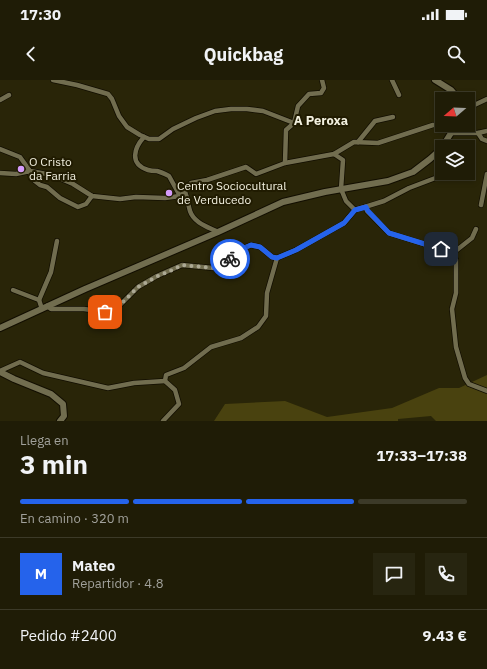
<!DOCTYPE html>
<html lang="es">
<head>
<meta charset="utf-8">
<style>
  :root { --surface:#1f1c06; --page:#272510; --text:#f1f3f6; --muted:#a1a19b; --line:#3c3a28; --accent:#2563eb }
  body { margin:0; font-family:"IBM Plex Sans",sans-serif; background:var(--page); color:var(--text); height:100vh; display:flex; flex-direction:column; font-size:15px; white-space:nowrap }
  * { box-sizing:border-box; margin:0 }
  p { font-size:13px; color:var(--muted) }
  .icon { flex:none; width:22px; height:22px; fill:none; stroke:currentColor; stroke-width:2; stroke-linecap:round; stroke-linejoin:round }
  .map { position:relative; height:341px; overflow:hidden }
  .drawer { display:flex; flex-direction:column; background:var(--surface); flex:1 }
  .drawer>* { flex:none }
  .needle { width:26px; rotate:251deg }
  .controls { position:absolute; left:435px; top:12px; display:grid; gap:8px }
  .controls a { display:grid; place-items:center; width:40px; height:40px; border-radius:0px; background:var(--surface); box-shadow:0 2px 6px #0003,0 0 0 1px var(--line); font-size:20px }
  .pin { position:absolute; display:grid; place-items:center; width:34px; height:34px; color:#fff; margin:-17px; border-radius:8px; box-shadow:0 2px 6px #0006 }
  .courier { position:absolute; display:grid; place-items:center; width:40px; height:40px; margin:-20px; border:3px solid #2563eb; border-radius:50%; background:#fff; color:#222; box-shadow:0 1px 5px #0007 }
  .overview em { font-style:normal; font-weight:700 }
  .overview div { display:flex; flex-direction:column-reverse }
  .overview { display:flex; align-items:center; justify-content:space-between; height:68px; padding:0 20px }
  h1 { font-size:26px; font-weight:700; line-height:30px }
  .bar { display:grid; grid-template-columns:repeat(4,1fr); gap:6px 4px; align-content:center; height:48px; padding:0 20px }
  .bar i { height:5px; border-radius:3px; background:var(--line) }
  .bar .on { background:var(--accent) }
  .bar p { grid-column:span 4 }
  .line { display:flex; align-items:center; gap:10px; padding:0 20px; border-top:1px solid var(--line) }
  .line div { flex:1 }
  .round { display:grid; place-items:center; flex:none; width:42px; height:42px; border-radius:0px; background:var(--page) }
  .status { display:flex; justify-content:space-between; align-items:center; height:28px; padding:0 20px; background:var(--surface); direction:ltr }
  .status svg { height:11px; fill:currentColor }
  header { display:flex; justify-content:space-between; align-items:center; height:52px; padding:0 20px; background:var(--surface); font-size:18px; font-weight:700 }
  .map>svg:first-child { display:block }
</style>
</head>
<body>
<div class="status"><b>17:30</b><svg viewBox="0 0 49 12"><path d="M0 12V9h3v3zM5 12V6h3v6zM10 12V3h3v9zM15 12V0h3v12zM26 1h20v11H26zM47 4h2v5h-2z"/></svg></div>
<header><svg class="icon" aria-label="back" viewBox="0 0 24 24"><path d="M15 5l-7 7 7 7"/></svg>Quickbag<svg class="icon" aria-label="search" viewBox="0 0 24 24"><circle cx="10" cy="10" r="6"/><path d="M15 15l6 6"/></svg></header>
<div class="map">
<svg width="487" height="341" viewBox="0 0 487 341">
  <rect width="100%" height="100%" fill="#292508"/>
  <!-- green -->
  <polygon fill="#49420f" points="487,295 487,341 436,341 431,336 398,339 398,341 214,341 225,324 285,321 327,337 392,328 439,308 459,308"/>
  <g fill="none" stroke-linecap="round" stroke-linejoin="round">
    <defs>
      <g id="street">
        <polyline points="53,0 77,5 108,14 112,19 119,36 127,47 140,55 149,59 159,59 173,49 196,38 215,31 231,29 247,29 263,31 294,43"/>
        <polyline points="392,0 399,15"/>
        <polyline points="0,20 9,15"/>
        <polyline points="468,28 487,19"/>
        <polyline points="451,53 478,53 487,51"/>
        <polyline points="478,53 482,59 487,61"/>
        <path d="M 144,57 C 134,68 129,84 148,90 C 151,91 154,91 157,91 C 161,92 165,94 169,96 L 180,116"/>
        <polyline points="358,62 375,41 393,37"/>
        <polyline points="0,69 20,77 30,91 52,95 73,104 92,116 120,119 136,117 165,118 180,116 185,112 186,107 191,103 207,100 246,87 256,94 285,83 334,74 354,62 378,63 433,45 452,45"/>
        <polyline points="334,74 343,80 341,109 346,121 355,130"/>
        <polyline points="285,83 286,50 294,43 298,26 309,14 321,13 324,8 322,0"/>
        <polyline points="0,93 16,94 30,91 31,98 40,105 47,107 60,118 78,127 86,124 92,116"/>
        <path d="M 185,112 C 188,119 188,125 190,131 C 194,143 208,147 218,152"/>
        <polyline points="481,125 487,94"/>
        <polyline points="366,127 367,131 389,153 453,173 456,180 456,213 452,229 456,267 465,298 469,304 487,311"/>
        <polyline points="453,173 472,158 476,149"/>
        <polyline points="13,210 39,220 42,229"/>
        <polyline points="39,220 51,192 57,161"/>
        <polyline points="47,226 51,229 84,229 105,232 119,226 138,207 157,196 182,185 213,188 219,187 244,168 251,165 260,167 272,177 277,178 296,170 344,143 355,130 384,121 409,108 438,97 441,91 441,69"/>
        <polyline points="0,291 20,282 43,293 108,308 134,303 165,301"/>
        <polyline points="163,341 179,324 175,310 165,301 166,295 184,288 211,267 241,258 258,247 266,236 267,213 277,178"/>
      </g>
      <g id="secondary">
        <polyline points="435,0 451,10 457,17 457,19"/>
        <polyline points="0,248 85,209 218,152 283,122 325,112 388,101 413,92 430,79 441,69 451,53 452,45"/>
        <polyline points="0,292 14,299 51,314 63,324 64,336 60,341"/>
      </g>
    </defs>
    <!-- street casing -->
    <use href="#street" stroke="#120e00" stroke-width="6"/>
    <!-- secondary casing -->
    <use href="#secondary" stroke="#120e00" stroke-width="8"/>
    <!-- street -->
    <use href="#street" stroke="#716d4f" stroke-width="4.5"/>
    <!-- secondary -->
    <use href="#secondary" stroke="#716d4f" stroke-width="6"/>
  </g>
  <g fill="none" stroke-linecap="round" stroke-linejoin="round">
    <!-- done -->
    <polyline stroke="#aca994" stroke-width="4" stroke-dasharray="0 7.2" points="105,232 119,226 138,207 158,196 170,191 182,185 213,188 219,187 230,179"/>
    <!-- route -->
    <polyline stroke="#2563eb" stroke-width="5" points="230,179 244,168 251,165 260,167 272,177 277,178 296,170 344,143 355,130 366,127 368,131 389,153 441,169"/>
  </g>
  <!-- markers -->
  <g fill="#d59cfb" stroke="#201b01" stroke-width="1.5">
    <circle cx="21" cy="89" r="4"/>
    <circle cx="169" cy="113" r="4"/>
  </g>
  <g text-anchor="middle" stroke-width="4" stroke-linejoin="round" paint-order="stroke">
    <!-- poi labels -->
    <g font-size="12" fill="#f2f0df" stroke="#201b01" text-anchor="start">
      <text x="29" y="86">O Cristo<tspan x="29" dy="14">da Farria</tspan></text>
      <text x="177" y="110">Centro Sociocultural<tspan x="177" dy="14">de Verducedo</tspan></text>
    </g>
    <!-- neighbourhood labels -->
    <g font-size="13" font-weight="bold" fill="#f2f0df" stroke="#201b01">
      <text x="321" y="45">A Peroxa</text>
    </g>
  </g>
</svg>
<div class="controls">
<a><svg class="needle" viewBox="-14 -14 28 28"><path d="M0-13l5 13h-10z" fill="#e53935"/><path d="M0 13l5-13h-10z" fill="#a1a19b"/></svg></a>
<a><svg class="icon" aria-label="layers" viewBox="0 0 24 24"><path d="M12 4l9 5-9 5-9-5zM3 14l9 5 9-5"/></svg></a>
</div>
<div class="pin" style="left:105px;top:232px;background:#ea580c"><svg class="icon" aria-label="bag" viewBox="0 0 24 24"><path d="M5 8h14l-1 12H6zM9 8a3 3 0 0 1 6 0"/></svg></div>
<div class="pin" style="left:441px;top:169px;background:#1f2937"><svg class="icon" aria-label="home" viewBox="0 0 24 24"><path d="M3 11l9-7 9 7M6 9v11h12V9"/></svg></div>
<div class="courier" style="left:230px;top:179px"><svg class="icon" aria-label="bike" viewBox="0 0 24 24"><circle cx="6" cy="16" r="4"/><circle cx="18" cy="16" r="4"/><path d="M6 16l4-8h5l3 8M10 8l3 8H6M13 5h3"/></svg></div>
</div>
<section class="drawer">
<div class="overview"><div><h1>3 min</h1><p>Llega en</p></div><em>17:33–17:38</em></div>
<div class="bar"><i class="on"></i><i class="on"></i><i class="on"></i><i></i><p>En camino · 320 m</p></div>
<div class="line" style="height:72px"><b class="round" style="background:var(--accent);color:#fff">M</b><div><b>Mateo</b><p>Repartidor · 4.8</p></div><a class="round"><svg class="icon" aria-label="chat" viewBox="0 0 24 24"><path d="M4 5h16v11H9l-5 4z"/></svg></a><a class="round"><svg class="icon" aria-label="phone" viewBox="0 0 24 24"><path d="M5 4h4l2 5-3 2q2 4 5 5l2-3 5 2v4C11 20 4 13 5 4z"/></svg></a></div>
<div class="line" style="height:52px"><div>Pedido #2400</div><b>9.43 €</b></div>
</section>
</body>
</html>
